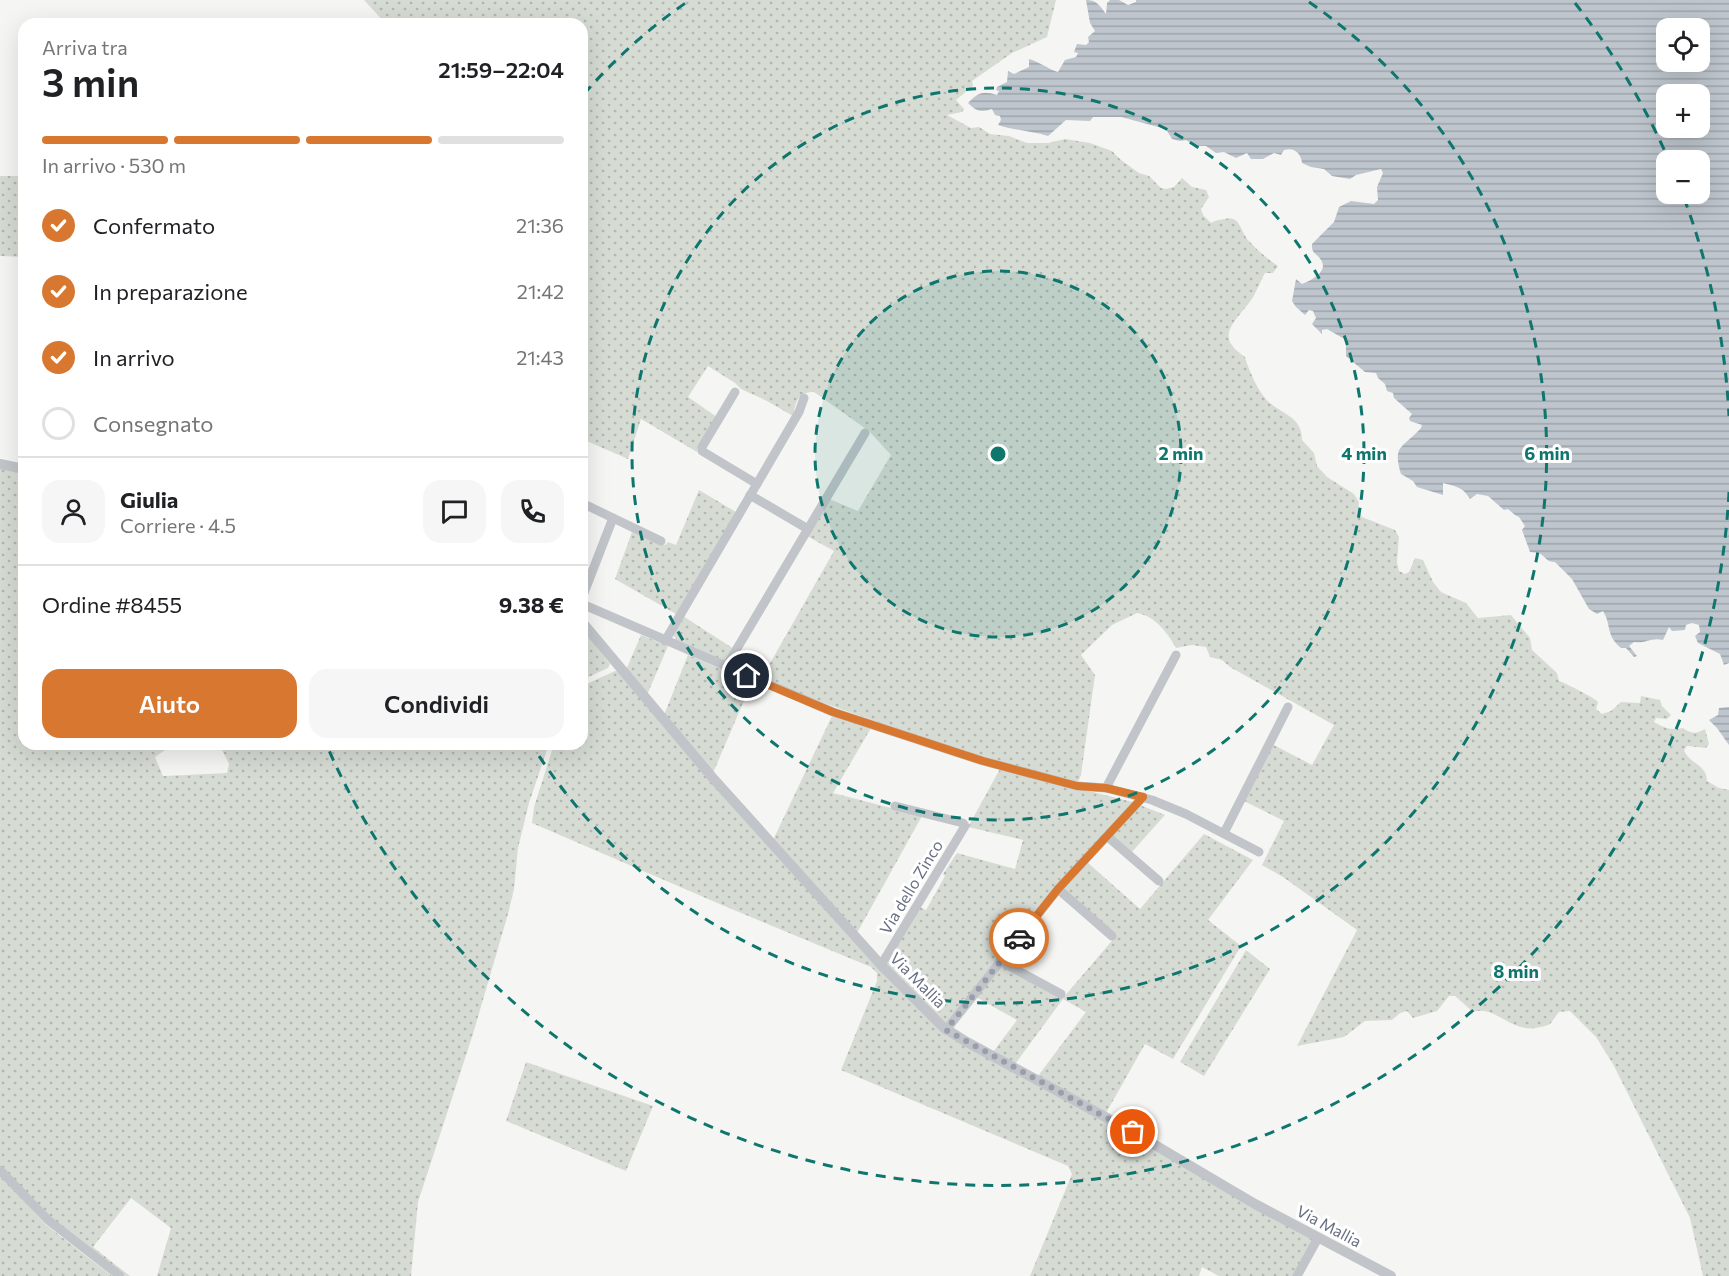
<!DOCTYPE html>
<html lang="it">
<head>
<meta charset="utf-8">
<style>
  :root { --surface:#fff; --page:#f6f6f6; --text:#202124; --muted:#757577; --line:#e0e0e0; --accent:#d87830 }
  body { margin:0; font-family:Commissioner,sans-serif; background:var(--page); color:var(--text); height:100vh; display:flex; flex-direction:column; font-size:22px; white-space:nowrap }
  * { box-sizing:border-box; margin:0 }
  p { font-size:20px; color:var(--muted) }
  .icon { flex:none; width:33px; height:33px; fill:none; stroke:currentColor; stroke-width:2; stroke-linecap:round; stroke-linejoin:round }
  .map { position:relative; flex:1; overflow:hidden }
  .side { position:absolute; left:18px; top:18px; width:570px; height:732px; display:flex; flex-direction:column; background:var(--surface); border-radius:18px; box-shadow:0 6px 24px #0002 }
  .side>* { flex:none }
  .tools { position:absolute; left:1656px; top:18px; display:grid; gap:12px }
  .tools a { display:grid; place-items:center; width:54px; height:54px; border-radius:12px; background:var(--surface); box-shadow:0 6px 24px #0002; font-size:30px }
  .pin { position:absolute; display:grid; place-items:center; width:51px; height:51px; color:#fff; margin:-26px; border:3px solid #fff; border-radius:50%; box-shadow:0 2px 6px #0007 }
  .courier { position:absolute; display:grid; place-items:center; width:60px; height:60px; margin:-30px; border:4px solid #d87830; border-radius:50%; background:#fff; color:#222; box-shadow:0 2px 8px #0007 }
  .overview em { font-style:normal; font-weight:600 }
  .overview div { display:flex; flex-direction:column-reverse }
  .overview { display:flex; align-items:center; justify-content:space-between; height:102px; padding:0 24px }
  h1 { font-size:39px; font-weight:600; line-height:45px }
  .bar { display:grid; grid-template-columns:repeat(4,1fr); gap:9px 6px; align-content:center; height:72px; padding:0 24px }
  .bar i { height:8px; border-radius:4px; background:var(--line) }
  .bar .selected { background:var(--accent) }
  .bar p { grid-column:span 4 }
  .line { display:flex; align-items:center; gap:15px; padding:0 24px; border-top:2px solid var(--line) }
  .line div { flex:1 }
  .round { display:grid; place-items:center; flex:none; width:63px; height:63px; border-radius:18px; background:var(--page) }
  ol { padding:0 24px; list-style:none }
  li { display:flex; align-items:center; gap:18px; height:66px }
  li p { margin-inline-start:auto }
  li .icon { padding:6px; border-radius:50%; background:var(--accent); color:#fff; stroke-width:4 }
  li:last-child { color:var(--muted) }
  li i { width:33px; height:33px; border:3px solid var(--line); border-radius:50% }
  .action { display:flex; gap:12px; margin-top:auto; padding:12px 24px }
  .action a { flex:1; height:69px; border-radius:18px; background:var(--accent); color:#fff; font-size:24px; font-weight:600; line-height:69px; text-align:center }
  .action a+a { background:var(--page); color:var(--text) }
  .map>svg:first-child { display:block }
</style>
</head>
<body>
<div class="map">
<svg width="1729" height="1276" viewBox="0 0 1729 1276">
  <defs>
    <pattern id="grass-dots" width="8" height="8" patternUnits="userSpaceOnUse" patternTransform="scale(1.5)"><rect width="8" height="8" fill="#d6dcd4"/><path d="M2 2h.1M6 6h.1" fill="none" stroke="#b1b7b1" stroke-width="1.8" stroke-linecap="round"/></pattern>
    <pattern id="water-rules" width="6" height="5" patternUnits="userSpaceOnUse" patternTransform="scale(1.5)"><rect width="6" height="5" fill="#bec5cc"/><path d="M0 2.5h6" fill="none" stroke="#9ea4ab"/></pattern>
  </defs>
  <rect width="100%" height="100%" fill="#f5f6f3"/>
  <!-- grass -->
  <g fill="url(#grass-dots)">
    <path d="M 364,0 L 1056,0 L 1047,37 L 1012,53 L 972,81 L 973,86 L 956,100 L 964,109 L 962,112 L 947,115 L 971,128 L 979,127 L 990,134 L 1009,136 L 1027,143 L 1048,143 L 1065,139 L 1090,143 L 1112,151 L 1121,160 L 1139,173 L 1149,176 L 1161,188 L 1166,189 L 1174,187 L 1182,178 L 1192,187 L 1206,190 L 1209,197 L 1201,209 L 1203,215 L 1211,223 C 1216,220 1219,220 1225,219 C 1240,214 1241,233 1249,241 C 1258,251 1268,259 1278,266 L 1273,273 L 1265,273 C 1260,282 1255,296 1249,303 C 1232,325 1215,337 1245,357 C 1249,371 1259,394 1270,403 C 1285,415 1302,418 1302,440 L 1314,453 L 1317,466 L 1327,477 L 1354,494 L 1359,502 L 1358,509 L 1362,517 L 1395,530 L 1399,537 L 1397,562 L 1399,571 L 1405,574 L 1409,572 L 1415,558 L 1423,560 L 1433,582 L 1441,592 L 1466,603 L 1478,618 L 1511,615 L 1530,638 L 1532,650 L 1557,673 L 1559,681 C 1565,683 1595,698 1598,702 L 1596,709 L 1602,714 L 1611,711 L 1621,702 L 1640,703 L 1641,696 L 1660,700 L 1662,706 L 1671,715 L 1667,719 L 1656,718 L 1654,722 C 1667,729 1669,730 1683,728 C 1691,734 1696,734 1705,729 L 1709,744 L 1706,748 L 1687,746 L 1684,750 C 1689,764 1707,764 1707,781 L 1719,788 L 1729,790 L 1729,1276 L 1703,1276 L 1690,1218 L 1613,1064 L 1596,1037 L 1570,1011 L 1559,1012 C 1556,1015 1553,1021 1550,1024 C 1547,1026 1540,1027 1536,1028 C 1510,1032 1495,1005 1473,1012 L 1455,996 L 1449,996 L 1437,1011 L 1413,1018 L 1407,1011 L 1400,1013 L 1392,1020 L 1365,1021 L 1344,1037 L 1297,1046 L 1357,930 L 1283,877 L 1262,865 L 1284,821 L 1244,801 L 1272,744 L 1312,765 L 1334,725 L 1230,667 L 1222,660 L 1210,657 L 1206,647 L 1192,645 L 1176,648 C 1167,632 1155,616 1137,613 L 1112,625 L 1081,655 L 1095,675 L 1081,775 L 1079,780 L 1076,783 C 969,755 864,719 761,679 L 834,551 L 807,536 L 829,499 L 858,511 L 891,455 L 869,431 L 814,392 C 797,392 796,402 793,416 L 767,401 L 741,389 L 735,383 L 708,366 L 688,397 L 717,417 L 698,447 L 697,452 L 641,419 L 628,459 L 582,439 L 582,24 L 386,24 Z"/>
    <polygon points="0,176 24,176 24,257 0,256"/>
    <polygon points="0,468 23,473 24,475 24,744 174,744 155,757 163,776 227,773 229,764 219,744 549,744 529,803 518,848 514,889 508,914 473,1034 418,1202 411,1276 157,1276 171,1228 131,1198 93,1247 130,1276 126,1276 50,1217 0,1165"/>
    <polygon points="699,490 736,512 676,614 615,579 632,532 658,544 665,545 668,542 676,545"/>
    <polygon points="683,616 734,649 724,663 675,641 676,638 672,635"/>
    <polygon points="582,628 610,664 608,668 582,680"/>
    <polygon points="641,635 668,646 647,695 626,670"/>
    <polygon points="688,655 752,682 713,773 664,715"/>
    <polygon points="615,671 620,672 931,1020 1313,1239 1293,1276 1219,1276 1202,1267 1199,1276 1030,1276 1072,1174 1068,1166 841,1070 877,981 877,973 871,967 722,905 532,823 534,807 554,744 582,744 582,686"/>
    <polygon points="832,716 871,728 833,793 922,816 857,933 773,840"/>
    <polygon points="1000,769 1133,802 968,997 962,1000 963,1005 946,1025 886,965 920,907 926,910 945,876 943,874 957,853 1015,869 1023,840 968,827"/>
    <polygon points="1140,805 1165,815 1131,853 1112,836"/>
    <polygon points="1204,834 1253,860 1208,920 1241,946 1173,1059 1145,1044 1106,1113 1038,1076 1086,1012 1063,999 1015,1064 993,1052 1017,1020 976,997 1003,965 1063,998 1116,936 1065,891 1064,887 1087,862 1140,909"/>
    <polygon points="1246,950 1270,969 1204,1076 1180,1062"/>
    <polygon points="526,1062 653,1106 626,1171 506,1121"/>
    <polygon points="0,1175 45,1224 112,1276 0,1276"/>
  </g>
  <!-- water -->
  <g fill="url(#water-rules)" fill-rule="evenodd">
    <path d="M 1086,0 C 1097,0 1100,6 1106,14 L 1107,3 L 1110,0 L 1119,0 L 1128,5 L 1136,2 L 1136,0 L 1729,0 L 1729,663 L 1724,665 L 1720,654 L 1698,643 L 1695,636 L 1700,632 L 1699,625 L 1692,623 L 1686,625 L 1685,630 L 1672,631 L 1669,627 L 1663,640 C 1651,637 1645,644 1634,642 L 1629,646 L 1637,656 L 1634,657 L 1626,648 L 1621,648 C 1605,634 1612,626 1603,611 L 1597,614 L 1589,609 L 1572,579 L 1555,562 C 1546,562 1546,557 1539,553 L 1530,552 L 1522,530 L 1525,526 L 1519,517 L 1515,515 L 1508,509 L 1504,510 L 1488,496 L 1477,494 L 1470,499 C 1462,486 1456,487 1443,483 L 1443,495 L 1417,487 L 1413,481 L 1401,474 C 1392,445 1403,448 1421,428 L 1422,425 L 1410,421 L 1409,418 L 1412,414 L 1394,398 L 1393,393 L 1387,391 L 1385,384 L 1378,378 L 1376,373 L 1365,372 L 1346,356 L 1346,340 L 1327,329 L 1322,330 L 1322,334 L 1312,324 L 1316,318 L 1313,311 L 1309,310 L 1305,315 L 1296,307 L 1292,301 L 1296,279 L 1302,284 C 1310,281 1329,272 1321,260 C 1317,253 1311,254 1312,244 L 1334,222 L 1339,207 L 1351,201 L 1374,204 L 1378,200 L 1377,187 L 1383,173 L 1381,169 L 1356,175 L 1350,179 L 1332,176 L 1324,169 L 1311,167 L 1302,163 C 1301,153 1294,147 1284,150 L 1281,155 L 1274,153 L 1263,159 L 1251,159 L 1247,153 L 1236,158 L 1224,152 L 1216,153 L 1206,146 L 1195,146 L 1186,140 L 1180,141 L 1172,139 L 1166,129 L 1121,117 L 1093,117 L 1090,121 L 1066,120 L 1048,136 C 1032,131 1013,130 998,125 L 1001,120 L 1000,116 L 995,115 L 992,109 C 980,113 976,111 968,103 C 979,92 983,91 997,95 L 999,91 L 996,90 L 997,87 L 1007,82 L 1008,71 L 1014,74 L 1029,67 L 1029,59 C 1040,62 1048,69 1058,72 L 1065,60 L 1076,57 L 1078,53 L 1074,52 L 1077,44 L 1086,45 L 1089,42 L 1088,37 L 1095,31 L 1090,23 ZM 1666,28 L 1700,28 L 1700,62 L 1666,62 ZM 1666,94 L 1700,94 L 1700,128 L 1666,128 ZM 1700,160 L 1700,194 L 1666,194 L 1666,160 Z"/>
    <polygon points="1729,707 1729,745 1717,728 1709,720 1718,715 1719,708"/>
  </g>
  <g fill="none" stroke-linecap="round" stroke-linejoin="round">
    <!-- minor -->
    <g stroke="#c1c4c8" stroke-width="9">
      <polyline points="735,392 702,447 702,451 757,484"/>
      <polyline points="750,495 808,529"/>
      <polyline points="582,503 613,518 582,598"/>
      <polyline points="613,518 661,541"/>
      <polyline points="582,604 833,712 983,761 1077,786 1106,788 1152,800 1186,814 1259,852"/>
      <polyline points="665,641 799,412 804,398"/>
      <polyline points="726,667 865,433"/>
      <polyline points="1106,788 1176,655"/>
      <polyline points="1224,833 1288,707"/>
      <polyline points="1108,837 1159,881"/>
      <polyline points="1058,889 1112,936"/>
      <polyline points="1000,961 1061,994"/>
      <polyline points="881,965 965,826 963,823 895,806"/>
      <polyline points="946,1030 1058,889 1143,797"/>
      <polyline points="0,1170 48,1220 120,1276"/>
      <polyline points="1297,1276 1318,1238"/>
    </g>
    <!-- tertiary -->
    <g stroke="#c1c4c8" stroke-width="10">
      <polyline points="0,464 24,469"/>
      <polyline points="582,622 712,777 881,965 943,1027 965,1041 1133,1132 1255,1204 1391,1276"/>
    </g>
  </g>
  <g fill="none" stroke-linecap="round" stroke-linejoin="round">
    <!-- done -->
    <polyline stroke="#999faa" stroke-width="6" stroke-dasharray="0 10.8" points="1019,938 946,1030 1133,1132"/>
    <!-- route -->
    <polyline stroke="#d87830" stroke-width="8" points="747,676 833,712 983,761 1077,786 1106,788 1143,797 1058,889 1019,938"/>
  </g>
  <!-- distance rings -->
  <circle cx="998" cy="454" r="183" fill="#0f766e" fill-opacity=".12"/>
  <g fill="none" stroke="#0f766e" stroke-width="3" stroke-dasharray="10 8">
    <circle cx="998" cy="454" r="183"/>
    <circle cx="998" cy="454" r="366"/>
    <path d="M584 94A549 549 0 0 1 687 2M1309 2A549 549 0 1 1 532 745"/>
    <path d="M1729 492A732 732 0 0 1 327 746M1575 3A732 732 0 0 1 1667 156M1684 198A732 732 0 0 1 1729 416"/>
  </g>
  <g text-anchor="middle" stroke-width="6" stroke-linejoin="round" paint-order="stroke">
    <!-- street labels -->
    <g font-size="16" fill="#677082" stroke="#fff">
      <text transform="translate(911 887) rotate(-59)" y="6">Via dello Zinco</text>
      <text transform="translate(918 980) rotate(45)" y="6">Via Mallia</text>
      <text transform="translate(1329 1226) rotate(28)" y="6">Via Mallia</text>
    </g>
  </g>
  <circle cx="998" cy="454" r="9" fill="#0f766e" stroke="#fff" stroke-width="3"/>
  <g font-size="18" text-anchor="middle" font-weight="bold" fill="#0f766e" stroke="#fff" stroke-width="6" stroke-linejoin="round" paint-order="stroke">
    <text x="1181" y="460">2 min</text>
    <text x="1364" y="460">4 min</text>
    <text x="1547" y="460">6 min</text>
    <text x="1516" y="978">8 min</text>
  </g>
</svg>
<div class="tools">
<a><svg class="icon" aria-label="locate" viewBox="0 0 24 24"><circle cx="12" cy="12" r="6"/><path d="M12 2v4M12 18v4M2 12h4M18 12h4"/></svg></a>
<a>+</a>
<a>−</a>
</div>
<div class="pin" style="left:1133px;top:1132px;background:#ea580c"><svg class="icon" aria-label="bag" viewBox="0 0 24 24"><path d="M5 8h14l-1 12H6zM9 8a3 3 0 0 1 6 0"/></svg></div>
<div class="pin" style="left:747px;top:676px;background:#1f2937"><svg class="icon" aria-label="home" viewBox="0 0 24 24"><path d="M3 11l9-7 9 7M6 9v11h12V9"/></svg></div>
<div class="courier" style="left:1019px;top:938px"><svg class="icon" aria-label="car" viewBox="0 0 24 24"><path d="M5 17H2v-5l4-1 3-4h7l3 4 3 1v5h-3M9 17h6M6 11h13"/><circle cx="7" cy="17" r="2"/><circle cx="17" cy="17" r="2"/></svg></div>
<section class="side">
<div class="overview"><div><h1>3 min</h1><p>Arriva tra</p></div><em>21:59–22:04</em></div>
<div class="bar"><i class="selected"></i><i class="selected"></i><i class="selected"></i><i></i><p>In arrivo · 530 m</p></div>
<ol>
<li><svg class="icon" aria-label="check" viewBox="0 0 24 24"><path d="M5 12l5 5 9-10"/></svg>Confermato<p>21:36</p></li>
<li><svg class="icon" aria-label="check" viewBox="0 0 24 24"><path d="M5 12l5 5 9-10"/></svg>In preparazione<p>21:42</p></li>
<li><svg class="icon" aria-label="check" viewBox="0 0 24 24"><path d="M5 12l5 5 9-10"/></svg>In arrivo<p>21:43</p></li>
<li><i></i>Consegnato</li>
</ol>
<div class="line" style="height:108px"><a class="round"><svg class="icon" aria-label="person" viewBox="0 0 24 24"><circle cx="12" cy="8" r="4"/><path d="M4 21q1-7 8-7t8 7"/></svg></a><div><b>Giulia</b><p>Corriere · 4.5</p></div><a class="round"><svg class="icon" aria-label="chat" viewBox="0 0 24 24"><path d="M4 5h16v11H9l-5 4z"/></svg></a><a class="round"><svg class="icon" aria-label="phone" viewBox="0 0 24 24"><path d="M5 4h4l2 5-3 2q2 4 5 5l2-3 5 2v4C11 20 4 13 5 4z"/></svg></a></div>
<div class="line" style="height:78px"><div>Ordine #8455</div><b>9.38 €</b></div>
<div class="action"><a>Aiuto</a><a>Condividi</a></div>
</section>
</div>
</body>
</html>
